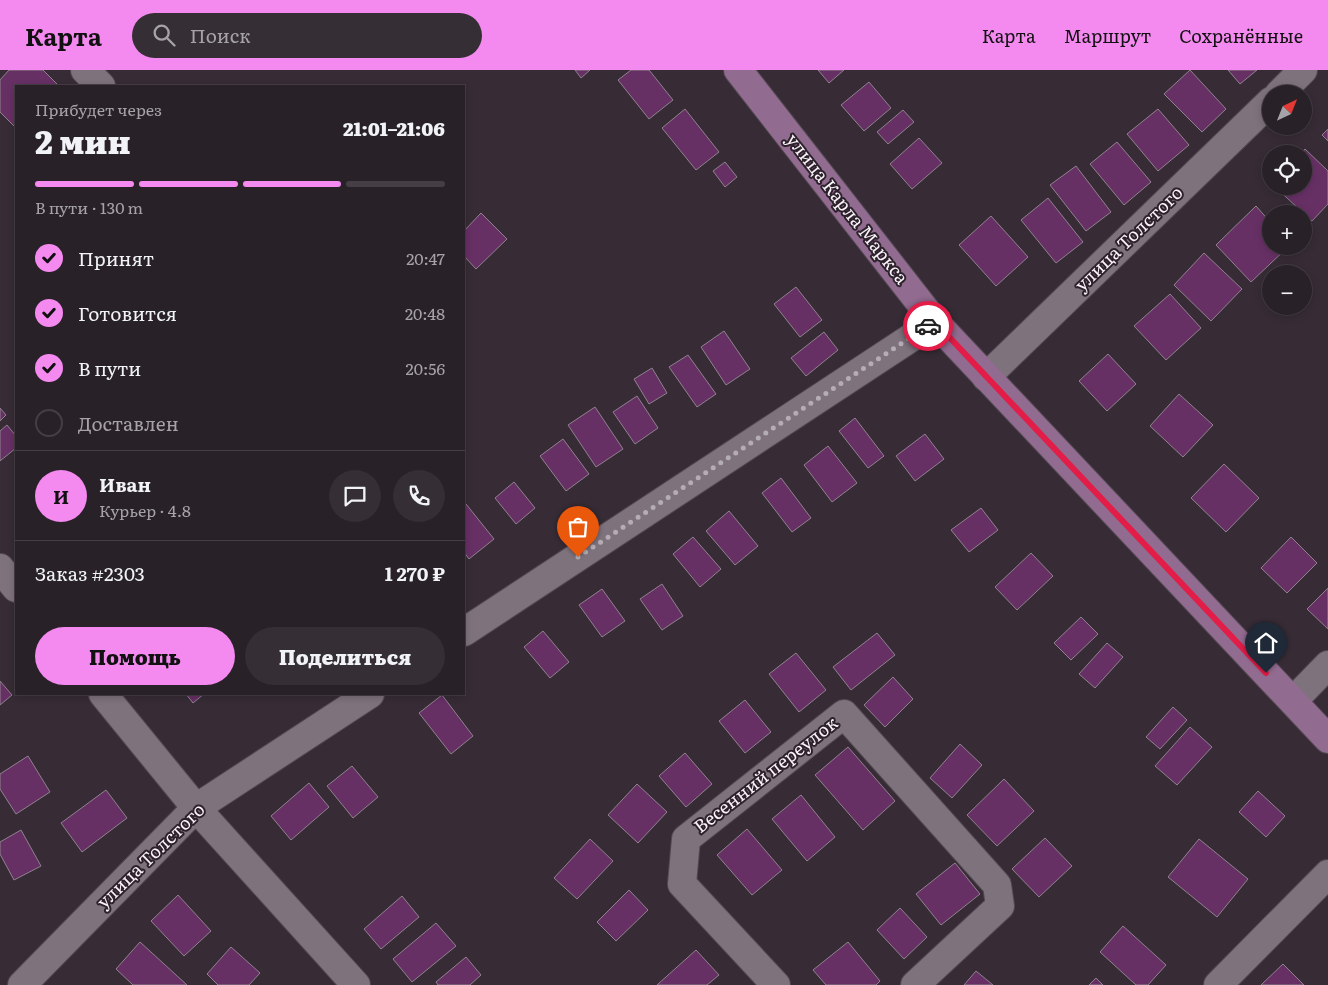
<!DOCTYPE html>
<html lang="ru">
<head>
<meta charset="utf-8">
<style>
  :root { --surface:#292128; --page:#352e34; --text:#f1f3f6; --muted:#a5a3a8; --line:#453e45; --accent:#f489f0 }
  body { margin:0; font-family:Literata,serif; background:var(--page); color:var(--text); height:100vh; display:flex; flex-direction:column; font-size:19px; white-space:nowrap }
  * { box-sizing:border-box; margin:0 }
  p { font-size:16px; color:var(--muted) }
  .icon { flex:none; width:28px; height:28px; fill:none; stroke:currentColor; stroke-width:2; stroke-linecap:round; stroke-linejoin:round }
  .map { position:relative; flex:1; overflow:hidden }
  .side { position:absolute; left:15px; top:15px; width:450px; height:610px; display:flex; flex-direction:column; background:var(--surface); border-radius:0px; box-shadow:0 2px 8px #0003,0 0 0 1px var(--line) }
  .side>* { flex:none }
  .needle { width:32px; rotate:43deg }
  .controls { position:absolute; left:1262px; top:15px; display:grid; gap:10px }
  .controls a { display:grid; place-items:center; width:50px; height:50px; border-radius:50%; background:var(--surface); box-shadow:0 2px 8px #0003,0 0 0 1px var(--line); font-size:25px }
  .pin { position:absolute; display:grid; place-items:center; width:42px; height:42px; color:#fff; margin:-51px -21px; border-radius:50% 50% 50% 0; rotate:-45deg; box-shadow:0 0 5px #0007 }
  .pin .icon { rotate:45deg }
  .courier { position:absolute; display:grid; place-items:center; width:50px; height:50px; margin:-25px; border:4px solid #e11d48; border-radius:50%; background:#fff; color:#222; box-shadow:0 1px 6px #0007 }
  .head em { font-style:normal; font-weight:800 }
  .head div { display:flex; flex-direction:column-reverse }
  .head { display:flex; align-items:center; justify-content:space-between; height:85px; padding:0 20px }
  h1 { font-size:32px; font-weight:800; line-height:38px }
  .bar { display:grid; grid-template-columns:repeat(4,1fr); gap:8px 5px; align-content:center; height:60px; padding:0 20px }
  .bar i { height:6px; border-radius:4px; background:var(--line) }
  .bar .active { background:var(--accent) }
  .bar p { grid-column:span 4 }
  .line { display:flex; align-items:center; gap:12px; padding:0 20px; border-top:1px solid var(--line) }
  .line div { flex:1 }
  .round { display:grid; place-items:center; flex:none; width:52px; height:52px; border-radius:26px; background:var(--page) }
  ol { padding:0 20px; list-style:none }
  li { display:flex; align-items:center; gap:15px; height:55px }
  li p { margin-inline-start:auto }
  li .icon { padding:5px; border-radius:50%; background:var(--accent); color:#111; stroke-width:4 }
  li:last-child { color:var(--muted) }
  li i { width:28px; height:28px; border:2px solid var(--line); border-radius:50% }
  .button { display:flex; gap:10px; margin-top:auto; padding:10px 20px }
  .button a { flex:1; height:58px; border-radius:30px; background:var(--accent); color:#111; font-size:20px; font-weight:800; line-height:58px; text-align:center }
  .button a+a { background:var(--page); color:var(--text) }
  header { display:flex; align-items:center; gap:30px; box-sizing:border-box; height:70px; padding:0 25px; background:var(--accent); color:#111 }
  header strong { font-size:24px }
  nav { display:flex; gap:28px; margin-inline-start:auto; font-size:18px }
  .search { width:350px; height:45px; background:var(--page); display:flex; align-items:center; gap:12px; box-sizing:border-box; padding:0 18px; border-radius:28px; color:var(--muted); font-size:19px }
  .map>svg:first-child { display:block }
</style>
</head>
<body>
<header>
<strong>Карта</strong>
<div class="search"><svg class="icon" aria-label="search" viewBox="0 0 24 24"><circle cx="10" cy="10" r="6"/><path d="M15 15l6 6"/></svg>Поиск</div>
<nav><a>Карта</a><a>Маршрут</a><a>Сохранённые</a></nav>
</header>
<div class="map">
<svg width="1328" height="915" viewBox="0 0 1328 915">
  <rect width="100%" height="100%" fill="#372c36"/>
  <!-- building -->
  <g fill="#673065" stroke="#8f828e">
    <polygon points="9,0 43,0 57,14 55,16 16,16 16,58 0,42 0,10"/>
    <polygon points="575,0 590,0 581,8"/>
    <polygon points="631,0 649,0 673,30 649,49 618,10"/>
    <polygon points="818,0 844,0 829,13"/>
    <polygon points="1190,0 1226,39 1202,62 1164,24"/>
    <polygon points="1228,0 1257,0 1240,14"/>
    <polygon points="869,12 891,38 864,61 841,35"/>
    <polygon points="685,39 719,82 696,100 662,58"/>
    <polygon points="1158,39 1189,75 1158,101 1127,64"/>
    <polygon points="903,40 914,52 888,74 877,62"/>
    <polygon points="1328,59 1328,71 1322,65"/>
    <polygon points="919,68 942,93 912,119 890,94"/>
    <polygon points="1117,72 1151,112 1124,135 1090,94"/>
    <polygon points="1305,79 1328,101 1328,134 1312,151 1274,116 1304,116 1304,84 1301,84"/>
    <polygon points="725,92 737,107 725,117 713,101"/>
    <polygon points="1076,96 1111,142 1086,161 1050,115"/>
    <polygon points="1048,128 1083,172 1056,193 1021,150"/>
    <polygon points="1256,136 1271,153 1271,176 1289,176 1251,212 1216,175"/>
    <polygon points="481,143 507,169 476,199 464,186 464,161"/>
    <polygon points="991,146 1028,187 996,216 959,175"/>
    <polygon points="1204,183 1242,219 1211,251 1174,215"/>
    <polygon points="796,217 822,250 800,267 774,234"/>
    <polygon points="1170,224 1201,258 1166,290 1134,256"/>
    <polygon points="724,261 750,299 726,315 701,277"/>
    <polygon points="824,262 838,280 806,306 791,288"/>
    <polygon points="1108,284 1136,314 1107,341 1079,311"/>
    <polygon points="688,285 716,324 697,337 669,297"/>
    <polygon points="652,298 667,323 649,334 634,309"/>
    <polygon points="1179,324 1213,355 1183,387 1150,356"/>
    <polygon points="637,326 658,358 635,374 613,342"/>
    <polygon points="595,337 623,379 596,397 568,355"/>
    <polygon points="0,338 6,345 0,351"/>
    <polygon points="855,348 884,386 868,398 839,361"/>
    <polygon points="7,355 16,366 16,378 0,391 0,361"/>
    <polygon points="925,364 944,389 915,411 896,386"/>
    <polygon points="563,369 589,404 566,421 540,386"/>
    <polygon points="828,376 857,413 832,432 804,395"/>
    <polygon points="1224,394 1259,428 1226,462 1191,428"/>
    <polygon points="781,408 811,448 792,462 762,423"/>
    <polygon points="514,412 535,438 516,454 495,428"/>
    <polygon points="466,434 494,469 469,489 464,482 464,435"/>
    <polygon points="981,438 998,460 969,482 951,460"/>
    <polygon points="729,441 758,476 735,495 706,461"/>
    <polygon points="693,467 721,499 700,517 673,484"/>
    <polygon points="1291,467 1317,493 1287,523 1261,498"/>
    <polygon points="1031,483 1053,506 1017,540 995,517"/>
    <polygon points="662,514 683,546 662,560 640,529"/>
    <polygon points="1328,518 1328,559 1307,539"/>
    <polygon points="602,519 625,551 602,567 579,535"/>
    <polygon points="1081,547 1098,564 1071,590 1054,573"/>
    <polygon points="543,561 569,592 550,608 524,577"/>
    <polygon points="877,563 895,585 851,620 833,597"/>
    <polygon points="1107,573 1123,587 1095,618 1079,604"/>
    <polygon points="796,583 826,620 799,642 769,604"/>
    <polygon points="893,607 913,629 885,657 864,635"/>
    <polygon points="0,611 12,625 0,635"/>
    <polygon points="186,624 204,624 193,633"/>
    <polygon points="442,625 473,666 451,684 419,643"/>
    <polygon points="745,630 771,662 745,683 719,651"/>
    <polygon points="1173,637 1187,650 1160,679 1146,667"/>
    <polygon points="1190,657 1212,677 1177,715 1155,696"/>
    <polygon points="960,674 982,695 952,728 930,708"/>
    <polygon points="848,677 895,731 863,760 815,705"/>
    <polygon points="685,683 712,714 686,737 659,706"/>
    <polygon points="28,686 50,722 16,744 0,719 0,704"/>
    <polygon points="352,696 378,727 353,748 327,716"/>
    <polygon points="1004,709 1034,741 997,776 967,745"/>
    <polygon points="309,713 329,737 291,770 271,746"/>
    <polygon points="637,714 667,742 638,773 608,745"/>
    <polygon points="106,720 127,748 82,782 61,753"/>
    <polygon points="1258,721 1285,746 1266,767 1239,742"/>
    <polygon points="801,725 835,767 807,791 772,749"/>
    <polygon points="747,759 782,800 752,825 717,785"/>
    <polygon points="21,760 41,796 14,810 0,784 0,772"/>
    <polygon points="1045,768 1072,796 1039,827 1012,799"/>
    <polygon points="590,769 613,791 577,829 554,808"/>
    <polygon points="1199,769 1248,809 1217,847 1168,807"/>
    <polygon points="955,793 980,824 941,855 916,824"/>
    <polygon points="629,820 648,840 616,871 597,852"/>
    <polygon points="178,825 211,861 184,886 151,851"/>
    <polygon points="402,826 419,847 381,879 364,859"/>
    <polygon points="900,838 927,867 904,889 877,860"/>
    <polygon points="436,853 456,876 412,912 393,889"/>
    <polygon points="1123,856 1166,895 1148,915 1136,915 1100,882"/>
    <polygon points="140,872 187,915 133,915 116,899"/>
    <polygon points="848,872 880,911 876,915 826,915 813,900"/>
    <polygon points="231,877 260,903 249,915 218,915 207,904"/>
    <polygon points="696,880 719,905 707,915 657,915"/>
    <polygon points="466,887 481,905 470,915 438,915 436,912"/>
    <polygon points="1283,894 1304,915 1261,915"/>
    <polygon points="976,901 993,915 964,915"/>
    <polygon points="1096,908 1103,915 1089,915"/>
  </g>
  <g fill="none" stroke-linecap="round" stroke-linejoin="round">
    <defs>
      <g id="minor">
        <polyline points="85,0 101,16"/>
        <polyline points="0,498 16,518"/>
        <polyline points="464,562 935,252"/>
        <polyline points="103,624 196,738 356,915"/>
        <polyline points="1293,631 1328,595"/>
        <polyline points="22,915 196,738 370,624"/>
        <polyline points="776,915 682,814 686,769 844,644 997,815 1000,836 915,915"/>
        <polyline points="1218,915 1328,804"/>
      </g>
      <g id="tertiary">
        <polyline points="1279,24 1303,0"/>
        <polyline points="986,307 1271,31"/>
      </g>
      <polyline id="secondary" points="738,0 935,252 1328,669"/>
    </defs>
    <!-- minor casing -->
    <use href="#minor" stroke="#534952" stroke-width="30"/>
    <!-- tertiary casing -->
    <use href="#tertiary" stroke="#534952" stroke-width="30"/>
    <!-- secondary casing -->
    <use href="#secondary" stroke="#534952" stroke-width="30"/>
    <!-- minor -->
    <use href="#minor" stroke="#7e727d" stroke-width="28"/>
    <!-- tertiary -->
    <use href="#tertiary" stroke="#7e727d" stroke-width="28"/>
    <!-- secondary -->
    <use href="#secondary" stroke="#926b90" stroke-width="28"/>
  </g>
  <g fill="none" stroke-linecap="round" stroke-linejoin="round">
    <!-- done -->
    <polyline stroke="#b5adb5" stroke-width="5" stroke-dasharray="0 9" points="578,487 928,256"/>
    <!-- route -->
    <polyline stroke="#e11d48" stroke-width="6" points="928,256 935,252 1266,603"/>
  </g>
  <g text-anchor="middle" stroke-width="4" stroke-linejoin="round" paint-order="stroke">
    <!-- street labels -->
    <g font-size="18" fill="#f9f2f9" stroke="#2d222c">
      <text transform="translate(847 139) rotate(52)" y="6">улица Карла Маркса</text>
      <text transform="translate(1129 169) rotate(-44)" y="6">улица Толстого</text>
      <text transform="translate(766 705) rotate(-38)" y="6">Весенний переулок</text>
      <text transform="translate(151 786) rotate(-44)" y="6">улица Толстого</text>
    </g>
  </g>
</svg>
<div class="controls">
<a><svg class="needle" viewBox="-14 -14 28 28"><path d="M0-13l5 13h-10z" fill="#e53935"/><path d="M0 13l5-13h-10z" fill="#a5a3a8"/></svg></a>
<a><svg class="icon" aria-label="locate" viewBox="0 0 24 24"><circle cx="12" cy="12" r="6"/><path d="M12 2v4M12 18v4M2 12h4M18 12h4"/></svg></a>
<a>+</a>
<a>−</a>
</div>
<div class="pin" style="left:578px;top:487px;background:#ea580c"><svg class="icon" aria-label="bag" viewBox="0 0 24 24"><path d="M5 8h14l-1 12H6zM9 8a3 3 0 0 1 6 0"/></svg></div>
<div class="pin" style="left:1266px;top:603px;background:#1f2937"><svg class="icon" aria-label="home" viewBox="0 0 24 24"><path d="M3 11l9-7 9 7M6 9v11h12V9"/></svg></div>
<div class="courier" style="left:928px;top:256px"><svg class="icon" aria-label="car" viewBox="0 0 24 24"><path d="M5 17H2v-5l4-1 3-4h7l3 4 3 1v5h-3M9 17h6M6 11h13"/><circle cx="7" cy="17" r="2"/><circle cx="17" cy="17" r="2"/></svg></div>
<section class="side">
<div class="head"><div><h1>2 мин</h1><p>Прибудет через</p></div><em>21:01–21:06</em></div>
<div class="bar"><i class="active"></i><i class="active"></i><i class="active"></i><i></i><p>В пути · 130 m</p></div>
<ol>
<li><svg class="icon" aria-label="check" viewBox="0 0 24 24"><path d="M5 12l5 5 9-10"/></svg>Принят<p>20:47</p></li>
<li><svg class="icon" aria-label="check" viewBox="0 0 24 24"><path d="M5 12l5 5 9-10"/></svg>Готовится<p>20:48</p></li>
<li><svg class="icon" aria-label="check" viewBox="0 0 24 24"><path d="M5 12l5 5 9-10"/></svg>В пути<p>20:56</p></li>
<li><i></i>Доставлен</li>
</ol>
<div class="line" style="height:90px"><b class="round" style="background:var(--accent);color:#111">И</b><div><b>Иван</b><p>Курьер · 4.8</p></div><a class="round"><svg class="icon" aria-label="chat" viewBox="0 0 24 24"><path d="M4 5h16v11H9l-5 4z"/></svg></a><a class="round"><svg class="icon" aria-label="phone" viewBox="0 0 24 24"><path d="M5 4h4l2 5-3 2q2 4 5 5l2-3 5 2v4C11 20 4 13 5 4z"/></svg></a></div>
<div class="line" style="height:65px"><div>Заказ #2303</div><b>1 270 ₽</b></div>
<div class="button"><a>Помощь</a><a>Поделиться</a></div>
</section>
</div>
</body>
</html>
